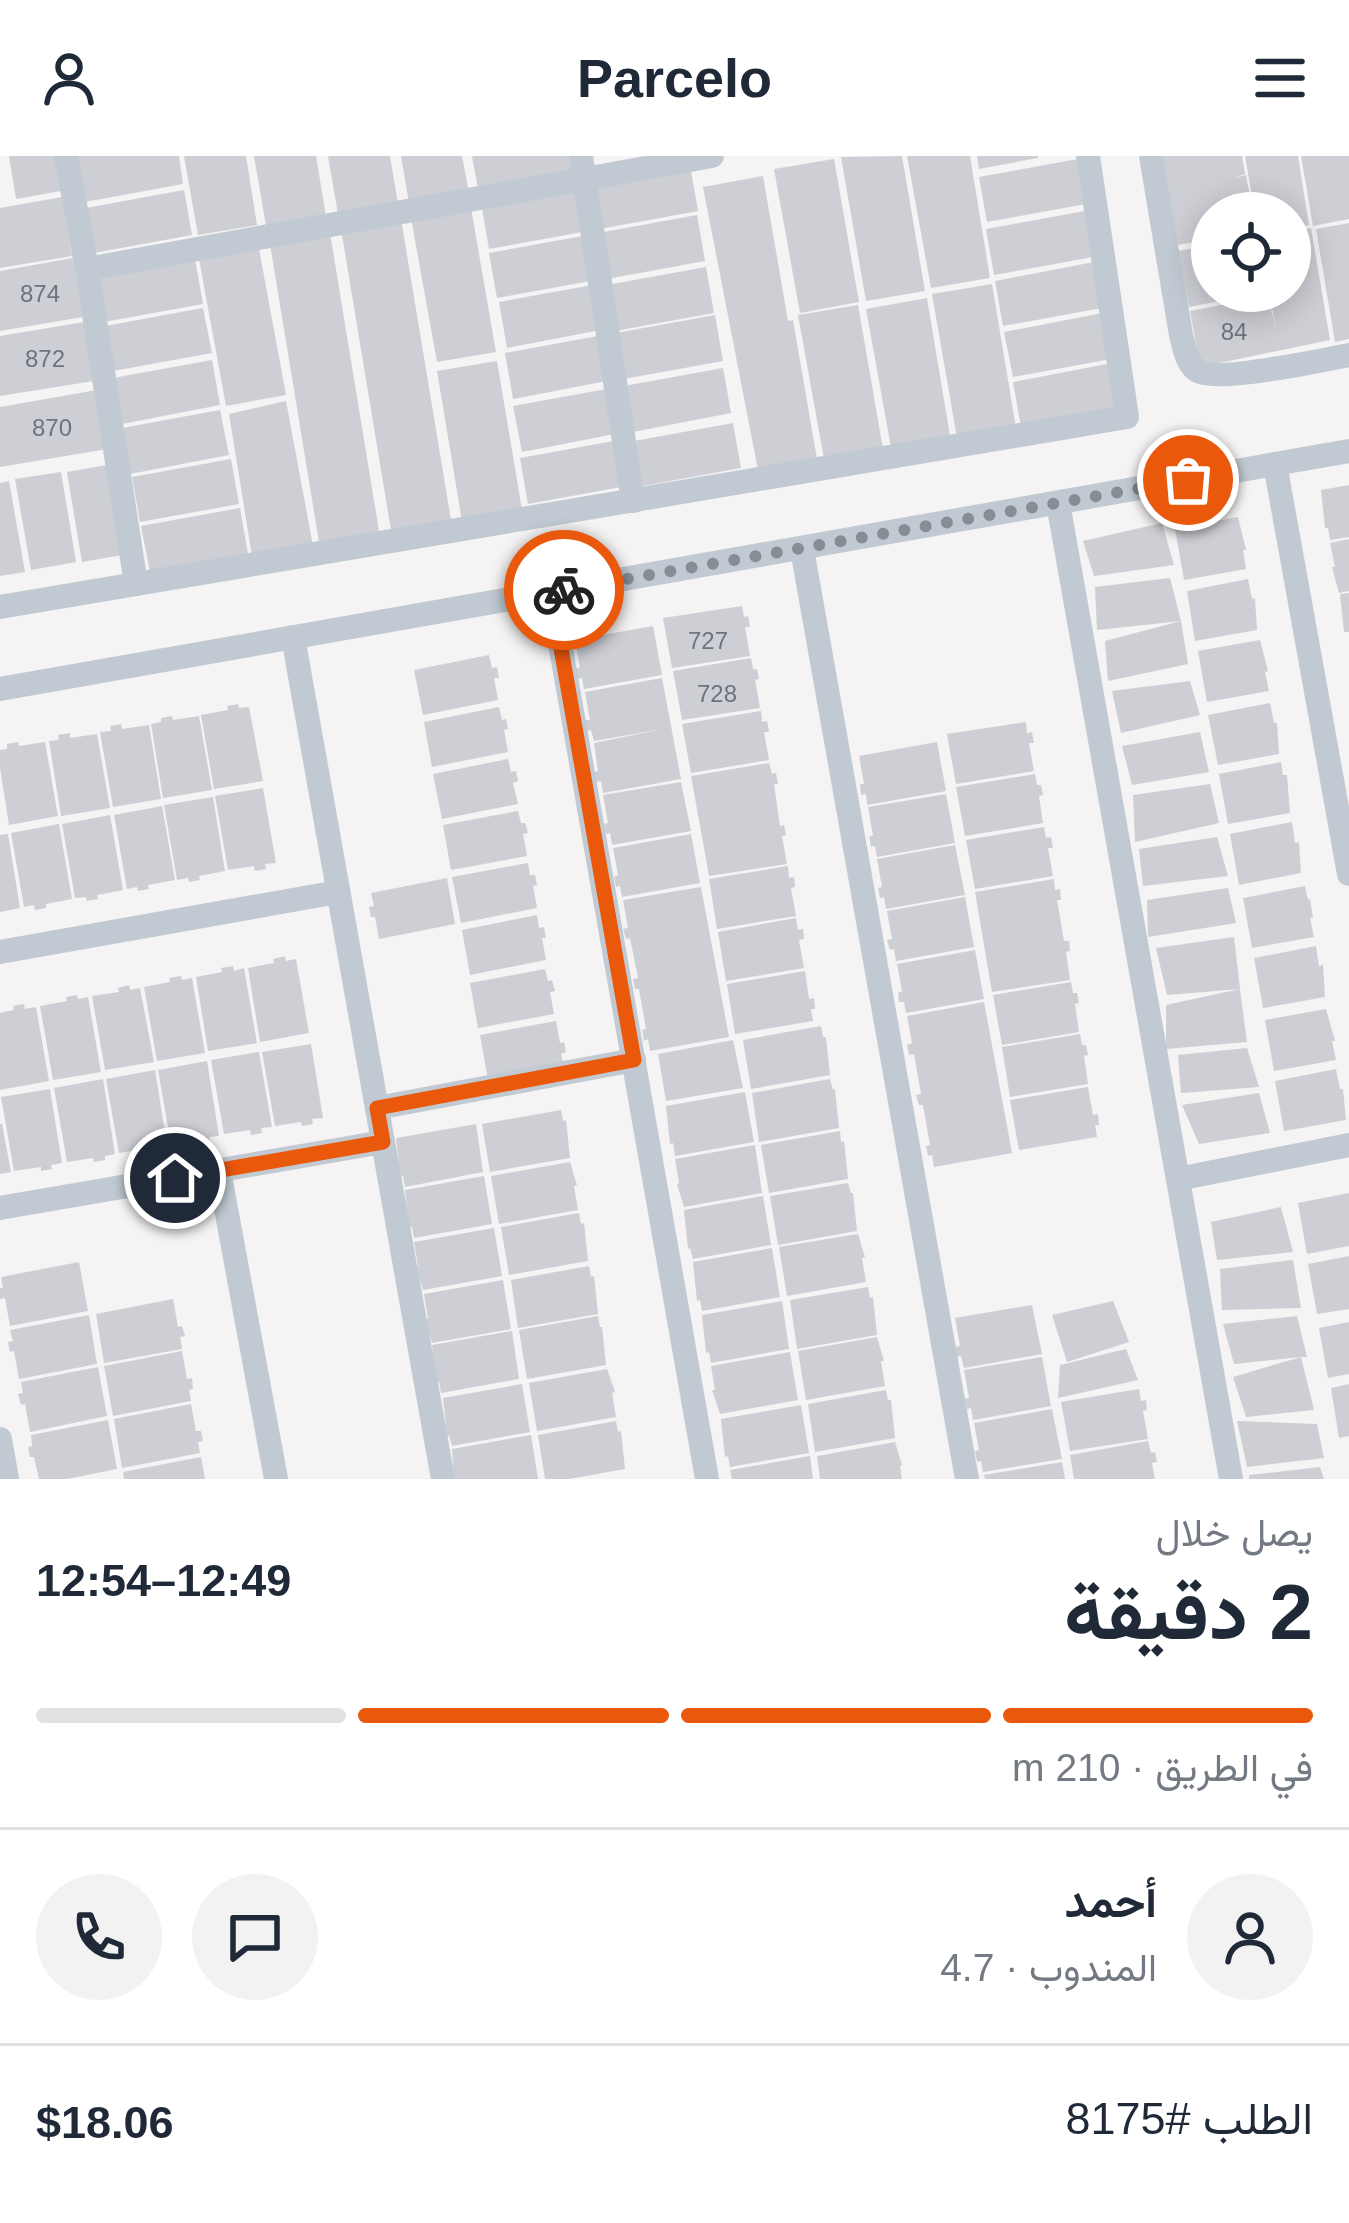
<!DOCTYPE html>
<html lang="ar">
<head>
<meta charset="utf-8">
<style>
  :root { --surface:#fff; --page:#f2f2f3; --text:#1f2937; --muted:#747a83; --line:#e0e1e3; --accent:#ea580c }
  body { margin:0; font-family:Helvetica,Vazirmatn,sans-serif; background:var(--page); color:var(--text); direction:rtl; height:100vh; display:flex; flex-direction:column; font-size:45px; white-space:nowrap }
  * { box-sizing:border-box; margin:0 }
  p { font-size:39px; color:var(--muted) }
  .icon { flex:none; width:66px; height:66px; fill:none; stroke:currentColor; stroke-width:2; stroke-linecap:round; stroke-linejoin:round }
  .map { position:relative; height:1323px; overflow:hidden; direction:ltr }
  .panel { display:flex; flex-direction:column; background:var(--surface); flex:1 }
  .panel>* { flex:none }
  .fabs { position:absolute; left:1191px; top:36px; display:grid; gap:24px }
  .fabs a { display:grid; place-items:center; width:120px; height:120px; border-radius:50%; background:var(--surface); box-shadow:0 6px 30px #0003; font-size:60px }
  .pin { position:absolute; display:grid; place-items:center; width:102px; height:102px; color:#fff; margin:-51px; border:6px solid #fff; border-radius:50%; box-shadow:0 3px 12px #0007 }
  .courier { position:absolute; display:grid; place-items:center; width:120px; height:120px; margin:-60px; border:9px solid #ea580c; border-radius:50%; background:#fff; color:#222; box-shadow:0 3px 15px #0007 }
  .head em { font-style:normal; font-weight:700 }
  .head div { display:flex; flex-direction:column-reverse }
  .head { display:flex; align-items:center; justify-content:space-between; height:204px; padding:0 36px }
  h1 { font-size:78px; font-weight:700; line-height:90px }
  .bar { display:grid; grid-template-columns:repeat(4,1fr); gap:18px 12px; align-content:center; height:144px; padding:0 36px }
  .bar i { height:15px; border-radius:9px; background:var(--line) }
  .bar .current { background:var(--accent) }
  .bar p { grid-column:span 4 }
  .line { display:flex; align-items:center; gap:30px; padding:0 36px; border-top:3px solid var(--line) }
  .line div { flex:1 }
  .round { display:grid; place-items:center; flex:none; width:126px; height:126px; border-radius:63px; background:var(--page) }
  header { display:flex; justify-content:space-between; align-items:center; height:156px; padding:0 36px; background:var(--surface); font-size:54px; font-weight:700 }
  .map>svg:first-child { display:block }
</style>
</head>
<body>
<header><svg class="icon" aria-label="menu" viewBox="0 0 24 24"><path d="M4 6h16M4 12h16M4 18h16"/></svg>Parcelo<svg class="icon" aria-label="person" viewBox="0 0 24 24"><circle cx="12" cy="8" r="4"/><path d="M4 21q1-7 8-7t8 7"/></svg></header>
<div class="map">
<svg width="1349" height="1323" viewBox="0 0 1349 1323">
  <rect width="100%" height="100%" fill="#f5f3f3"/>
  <!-- building -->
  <g fill="#cdcfd5">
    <polygon points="9,0 55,0 61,35 16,43"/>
    <polygon points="76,0 179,0 183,28 85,46"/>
    <polygon points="184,0 246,0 257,69 198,79"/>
    <polygon points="254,0 316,0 326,60 266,70"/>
    <polygon points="328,0 390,0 398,48 338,58"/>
    <polygon points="401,0 462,0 469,37 409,47"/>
    <polygon points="472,0 574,0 576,15 478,33"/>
    <polygon points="902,0 925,135 866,145 841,1"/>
    <polygon points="907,0 970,0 990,122 931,132"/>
    <polygon points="977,0 1038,0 1038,2 979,13"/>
    <polygon points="1161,0 1242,0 1245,18 1234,22 1246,19 1253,57 1212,57 1212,83 1177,89"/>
    <polygon points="1245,0 1298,0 1309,69 1290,72 1290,57 1255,57"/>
    <polygon points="1301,0 1349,0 1349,63 1313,70"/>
    <polygon points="834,3 859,146 800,157 774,13"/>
    <polygon points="1078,3 1086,48 987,66 979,21"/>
    <polygon points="690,9 698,55 600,73 591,27"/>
    <polygon points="763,20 788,165 793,164 818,309 759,319 703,31"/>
    <polygon points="580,29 588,75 489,93 481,47"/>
    <polygon points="184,34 192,79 94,97 86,52"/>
    <polygon points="62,41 72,100 0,112 0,52"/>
    <polygon points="471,52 496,196 437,206 411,62"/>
    <polygon points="1085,55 1093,101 994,119 986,73"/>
    <polygon points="697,59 705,105 607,123 598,77"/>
    <polygon points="401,63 452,370 392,380 341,73"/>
    <polygon points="1349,67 1349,183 1335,186 1316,73"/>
    <polygon points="1311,72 1330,184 1200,211 1190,155 1268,140 1276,173 1269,135 1290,135 1290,76"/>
    <polygon points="330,77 380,381 320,392 270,88"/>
    <polygon points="588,79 596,124 497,142 489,97"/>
    <polygon points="1212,89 1212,135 1261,135 1261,137 1189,151 1178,95"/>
    <polygon points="259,93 286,239 226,250 199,103"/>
    <polygon points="73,102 83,161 0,175 0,115"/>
    <polygon points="195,103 203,148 104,166 96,121"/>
    <polygon points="1094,106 1102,152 1003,170 995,125"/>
    <polygon points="706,111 714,157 615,175 607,129"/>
    <polygon points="598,128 606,173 507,192 499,146"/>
    <polygon points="992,128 1016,272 957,282 932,138"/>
    <polygon points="927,142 951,286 892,297 866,153"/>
    <polygon points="858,149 883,293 824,303 798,159"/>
    <polygon points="203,152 212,197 113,215 105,170"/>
    <polygon points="1103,157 1111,203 1013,221 1004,176"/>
    <polygon points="715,159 723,205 624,223 616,177"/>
    <polygon points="84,166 94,225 0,240 0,180"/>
    <polygon points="603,179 612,224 513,243 505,197"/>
    <polygon points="212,204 220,249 122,268 113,222"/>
    <polygon points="497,205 522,354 462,365 437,215"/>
    <polygon points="1112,207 1120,253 1021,271 1013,226"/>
    <polygon points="723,212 731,257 633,276 624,230"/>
    <polygon points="612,232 620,277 522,296 513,250"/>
    <polygon points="97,234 107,293 0,311 0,251"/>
    <polygon points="286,245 313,390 252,400 229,258"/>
    <polygon points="220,254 229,299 130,318 122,272"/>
    <polygon points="733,267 741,312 643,330 634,285"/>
    <polygon points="619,284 627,330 528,348 520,302"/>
    <polygon points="231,303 239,348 140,366 132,321"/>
    <polygon points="112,308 128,398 82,406 67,316"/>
    <polygon points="61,316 76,406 31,414 15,323"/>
    <polygon points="9,325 25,416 0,420 0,327"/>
    <polygon points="1349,329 1349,381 1330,384 1328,372 1325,372 1321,334"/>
    <polygon points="240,352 248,398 150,416 141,370"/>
    <polygon points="1238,361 1246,394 1243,394 1246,413 1184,424 1175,373"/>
    <polygon points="1162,367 1174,409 1094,420 1083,385"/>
    <polygon points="1349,383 1349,435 1339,437 1332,411 1335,411 1330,387"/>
    <polygon points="1170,422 1181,465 1097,474 1095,431"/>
    <polygon points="1248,423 1252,443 1255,442 1257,474 1195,485 1187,435"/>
    <polygon points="1349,437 1349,476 1344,476 1340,438"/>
    <polygon points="742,450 744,461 748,460 750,471 745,471 750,500 672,512 663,462"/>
    <polygon points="1181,465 1188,508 1108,525 1105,485"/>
    <polygon points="653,470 662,519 584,533 582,522 578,523 576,512 580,512 575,484"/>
    <polygon points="1260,484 1268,515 1265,516 1269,535 1207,546 1198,495"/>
    <polygon points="489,499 492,512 497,511 499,522 494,522 498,544 423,559 414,514"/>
    <polygon points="751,502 753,513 757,513 759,523 755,524 760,552 682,564 673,515"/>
    <polygon points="662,522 681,623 603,637 601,625 596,626 594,616 598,615 594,587 663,573 594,585 591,574 587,575 585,564 590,564 585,536"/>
    <polygon points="1190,525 1200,559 1121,577 1112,535"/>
    <polygon points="1270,547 1274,567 1277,567 1279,598 1218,609 1208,559"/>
    <polygon points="238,548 239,552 249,551 263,625 214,633 201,559 228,554 227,550"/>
    <polygon points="499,551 502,564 506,563 508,573 504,574 508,596 432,611 424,566"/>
    <polygon points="761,555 762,566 767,565 769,576 764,576 769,604 691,617 682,568"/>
    <polygon points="172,560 173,564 199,560 212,634 163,642 151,568 161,566 161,562"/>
    <polygon points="1026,566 1027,577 1032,576 1034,587 1029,587 1034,615 956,628 947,578"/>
    <polygon points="121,568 122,573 149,569 161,643 113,651 100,576 111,575 110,570"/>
    <polygon points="1200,576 1209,616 1132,629 1122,590"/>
    <polygon points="70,577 70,582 97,578 110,652 61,660 49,585 59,584 58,579"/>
    <polygon points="18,586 19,590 45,586 58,660 9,669 0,612 0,594 7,593 7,588"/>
    <polygon points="937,586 946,635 867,649 866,638 861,639 860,628 864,628 859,600"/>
    <polygon points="508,603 511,616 516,615 518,625 513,627 518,648 442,663 433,618"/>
    <polygon points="1281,606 1283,619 1287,619 1290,657 1228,668 1219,618"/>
    <polygon points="769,607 772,618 776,617 778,628 774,628 780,670 784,669 786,679 782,680 787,708 709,720 691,620"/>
    <polygon points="1035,618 1037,629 1041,629 1043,639 1039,640 1043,667 965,680 956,631"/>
    <polygon points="681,626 691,675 612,689 610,677 606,678 604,668 608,667 603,639"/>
    <polygon points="1210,628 1219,667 1135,686 1133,639"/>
    <polygon points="263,632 276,707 265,708 266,713 255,715 254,710 228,714 215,640"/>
    <polygon points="946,638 955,687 877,701 875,690 871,691 869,680 873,680 868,651"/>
    <polygon points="213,641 225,715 199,720 200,724 189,726 188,722 177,724 164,649"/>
    <polygon points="162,650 175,724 148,729 149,733 138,735 137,731 127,733 114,659"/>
    <polygon points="518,655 521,667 525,667 528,677 523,678 527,700 451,714 443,669"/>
    <polygon points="110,659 123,734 97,739 98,743 87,745 86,741 75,742 62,668"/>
    <polygon points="1292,666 1295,687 1299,686 1301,717 1239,729 1230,678"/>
    <polygon points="59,668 72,743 46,748 46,752 35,754 34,749 24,751 11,677"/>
    <polygon points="1044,671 1046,682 1051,681 1053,692 1048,692 1053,720 975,733 966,684"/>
    <polygon points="8,678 20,752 0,756 0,679"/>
    <polygon points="691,678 700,727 622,741 620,730 616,731 614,721 618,719 613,692"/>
    <polygon points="1217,681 1228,720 1143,730 1139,693"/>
    <polygon points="955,689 965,739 886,753 884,741 880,742 878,732 882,731 877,703"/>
    <polygon points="528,707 530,719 535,719 537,729 533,730 537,752 461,767 452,721"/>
    <polygon points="788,710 789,722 794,721 795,731 791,732 796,760 717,773 709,723"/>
    <polygon points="447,722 455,768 379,783 375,761 371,761 369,751 374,750 371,737"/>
    <polygon points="1054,723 1055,734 1060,733 1061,744 1057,744 1064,785 1069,785 1070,795 1066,796 1070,824 992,836 975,736"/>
    <polygon points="1305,730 1308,744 1310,743 1313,762 1310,762 1314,781 1252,792 1243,742"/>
    <polygon points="701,731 729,881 650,895 648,883 644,885 642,874 646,873 639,833 635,833 633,823 638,822 630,782 626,783 623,773 628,772 623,744"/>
    <polygon points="1228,732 1236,767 1148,781 1147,744"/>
    <polygon points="965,741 974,791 896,805 894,793 890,794 887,784 892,783 887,755"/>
    <polygon points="537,759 539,772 544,771 546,782 542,782 546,804 470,819 462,774"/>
    <polygon points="796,762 798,774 803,773 804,783 799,784 804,812 726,825 718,776"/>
    <polygon points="1234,781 1240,833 1167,839 1156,792"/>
    <polygon points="1316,790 1319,810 1323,809 1325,841 1263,852 1254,802"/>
    <polygon points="975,794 984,843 906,857 904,846 899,846 898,837 902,835 897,808"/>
    <polygon points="285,800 286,805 296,803 309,877 260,886 248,812 274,807 273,803"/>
    <polygon points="233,810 234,815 244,812 257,887 208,895 196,821 222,816 221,812"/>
    <polygon points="545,813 548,825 552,824 555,835 550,836 554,858 478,872 470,827"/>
    <polygon points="805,815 809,843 814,842 815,853 811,853 813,865 735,878 727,828"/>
    <polygon points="181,820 182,824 192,822 205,897 157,905 144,831 170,826 169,822"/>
    <polygon points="1071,826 1073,837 1077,837 1079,847 1075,848 1079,876 1002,889 993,839"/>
    <polygon points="129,829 130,834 140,832 154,906 105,914 92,840 119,836 118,832"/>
    <polygon points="1240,833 1247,886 1166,893 1166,849"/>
    <polygon points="77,839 78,843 88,841 101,916 53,924 40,850 67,845 66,841"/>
    <polygon points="984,846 1012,997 934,1011 932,999 928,1000 926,990 930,989 923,949 919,949 916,939 921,938 914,898 909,899 907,889 912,887 907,860"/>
    <polygon points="24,848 25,853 36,851 49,925 0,934 0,857 14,854 13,850"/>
    <polygon points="1326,853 1335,885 1332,885 1336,904 1274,915 1265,864"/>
    <polygon points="556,865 560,887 564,886 566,896 561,898 564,910 488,924 480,879"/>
    <polygon points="821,870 823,881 826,881 830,919 751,933 743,884"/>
    <polygon points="1080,878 1082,889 1086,889 1088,899 1084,900 1088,928 1010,941 1002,891"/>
    <polygon points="733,884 743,932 666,945 658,898"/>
    <polygon points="311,888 323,962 312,963 313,968 302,970 301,966 275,970 262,896"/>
    <polygon points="1247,892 1259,931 1181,937 1178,899"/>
    <polygon points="259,896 272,971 261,972 262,977 251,979 250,974 224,978 211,904"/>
    <polygon points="207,905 219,980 209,981 210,986 198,988 197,984 171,988 158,914"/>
    <polygon points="1336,913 1340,933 1343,933 1346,964 1284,975 1275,925"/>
    <polygon points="155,914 167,989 157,991 157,995 146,996 145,993 119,997 106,923"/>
    <polygon points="103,923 115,998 105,1000 105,1004 94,1006 93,1002 67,1006 54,932"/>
    <polygon points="830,923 833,934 835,933 839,972 759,986 752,937"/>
    <polygon points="1088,931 1093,959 1098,958 1099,969 1095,969 1097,981 1019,994 1010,944"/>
    <polygon points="50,933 62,1007 51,1009 52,1013 41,1015 41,1011 14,1015 1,941"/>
    <polygon points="745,936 754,986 675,1000 673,987 670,988 666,950"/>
    <polygon points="1259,937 1270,977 1199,988 1182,949"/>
    <polygon points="561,954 563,965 566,964 570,1002 490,1016 482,968"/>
    <polygon points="0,968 2,968 11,1016 0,1018"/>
    <polygon points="476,968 483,1016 405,1031 403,1020 400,1020 396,982"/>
    <polygon points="840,975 841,986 844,985 848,1023 769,1037 761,989"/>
    <polygon points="755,989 762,1037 684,1051 677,1028 679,1027 675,1003"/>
    <polygon points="570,1006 577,1029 574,1030 578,1054 499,1068 491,1020"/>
    <polygon points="484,1020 492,1068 414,1082 412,1071 409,1072 405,1034"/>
    <polygon points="848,1027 851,1037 853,1037 857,1075 778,1089 770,1040"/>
    <polygon points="1349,1037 1349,1090 1307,1098 1298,1047"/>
    <polygon points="763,1040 771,1089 693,1103 690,1092 688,1093 684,1054"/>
    <polygon points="1281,1051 1293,1096 1217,1104 1211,1066"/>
    <polygon points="579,1057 581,1068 584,1067 588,1105 509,1119 501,1071"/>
    <polygon points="494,1072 502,1120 423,1134 416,1111 418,1110 414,1086"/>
    <polygon points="858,1078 865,1101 862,1102 866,1126 787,1140 779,1091"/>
    <polygon points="772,1092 780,1141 702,1155 700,1144 697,1145 693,1106"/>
    <polygon points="1349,1100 1349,1153 1317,1158 1308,1108"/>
    <polygon points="1293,1104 1301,1152 1222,1154 1220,1113"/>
    <polygon points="79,1106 88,1155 10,1170 5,1142 0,1143 0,1132 3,1132 1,1121"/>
    <polygon points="589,1110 591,1121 594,1120 598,1158 518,1172 511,1124"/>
    <polygon points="503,1124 511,1173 432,1187 425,1163 428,1163 424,1138"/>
    <polygon points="868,1131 870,1142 873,1141 877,1179 797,1193 790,1144"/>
    <polygon points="173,1143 178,1171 182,1170 185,1180 180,1181 182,1193 104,1207 96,1158"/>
    <polygon points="782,1145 789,1193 711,1207 709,1196 706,1197 702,1159"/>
    <polygon points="1113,1145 1129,1186 1067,1206 1052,1159"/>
    <polygon points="1032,1149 1042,1198 964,1212 961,1200 957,1201 955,1191 960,1190 955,1162"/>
    <polygon points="89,1159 97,1208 19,1223 14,1195 10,1196 8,1186 13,1185 10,1174"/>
    <polygon points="598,1160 600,1171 602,1171 606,1209 527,1223 519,1174"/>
    <polygon points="1297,1160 1307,1201 1301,1201 1314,1254 1246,1261 1233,1221 1301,1201 1234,1208 1223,1168"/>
    <polygon points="1349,1166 1349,1218 1328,1222 1319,1172"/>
    <polygon points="512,1175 519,1223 441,1237 439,1226 436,1227 432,1189"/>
    <polygon points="877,1181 884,1205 881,1205 885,1230 806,1244 798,1195"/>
    <polygon points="1126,1193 1138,1224 1058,1242 1060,1209"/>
    <polygon points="182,1195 187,1223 192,1222 193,1233 189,1234 191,1245 113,1260 104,1210"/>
    <polygon points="790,1196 798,1244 720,1258 712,1234 715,1234 711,1210"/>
    <polygon points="1042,1201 1051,1250 973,1264 971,1252 967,1253 965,1243 969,1242 964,1214"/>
    <polygon points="98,1211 107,1260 30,1276 25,1248 21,1249 18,1238 23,1237 21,1226"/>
    <polygon points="607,1213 615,1236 612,1237 616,1261 537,1275 529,1227"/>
    <polygon points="522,1228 530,1276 452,1290 449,1279 447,1280 443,1242"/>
    <polygon points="1349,1228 1349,1280 1339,1282 1331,1232"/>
    <polygon points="1139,1233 1141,1245 1146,1244 1147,1254 1143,1255 1148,1283 1070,1295 1061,1246"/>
    <polygon points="886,1234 888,1244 891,1244 895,1282 815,1296 808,1248"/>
    <polygon points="191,1248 196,1275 201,1275 203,1285 198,1286 200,1297 122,1312 114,1263"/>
    <polygon points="801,1249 809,1297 730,1311 728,1300 725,1301 721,1263"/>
    <polygon points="1052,1253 1062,1303 983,1316 981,1305 977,1306 975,1295 979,1294 974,1267"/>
    <polygon points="108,1264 117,1313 67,1323 39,1323 34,1301 30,1301 28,1291 32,1290 31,1279"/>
    <polygon points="616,1265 618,1276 621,1275 625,1313 569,1323 545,1323 538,1279"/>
    <polygon points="1237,1265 1317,1268 1324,1302 1247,1311"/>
    <polygon points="531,1279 538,1323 454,1323 452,1293"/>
    <polygon points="1148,1285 1151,1297 1155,1296 1157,1306 1152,1307 1155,1323 1074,1323 1070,1299"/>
    <polygon points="895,1286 902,1309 900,1310 902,1323 820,1323 817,1300"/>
    <polygon points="810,1300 813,1323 732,1323 730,1314"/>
    <polygon points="201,1301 205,1323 124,1323 123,1316"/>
    <polygon points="1062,1306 1065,1323 985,1323 984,1319"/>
    <polygon points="1320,1311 1324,1323 1249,1323 1249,1319"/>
  </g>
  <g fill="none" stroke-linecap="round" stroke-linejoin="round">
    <!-- street -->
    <g stroke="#c1cad2" stroke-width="24">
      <polyline points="66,0 87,113 136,428"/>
      <polyline points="581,0 633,345"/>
      <path d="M 1151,0 L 1181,179 C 1184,190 1186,206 1196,214 C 1214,228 1322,204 1349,199"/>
      <polyline points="87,113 712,0"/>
      <polyline points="1275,308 1349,718"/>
      <polyline points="1058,347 1231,1323"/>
      <polyline points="802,393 967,1323"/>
      <polyline points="551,436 707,1323"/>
      <polyline points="0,451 1127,261 1088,0"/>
      <polyline points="293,481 443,1323"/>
      <polyline points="0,533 1349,295"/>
      <polyline points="0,796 338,736"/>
      <polyline points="377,952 634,904"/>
      <polyline points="219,1015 276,1323"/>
      <polyline points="1178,1023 1349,989"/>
      <polyline points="0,1052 383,986"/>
      <polyline points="0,1283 7,1323"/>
    </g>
  </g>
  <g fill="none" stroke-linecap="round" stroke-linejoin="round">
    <!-- done -->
    <polyline stroke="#868d94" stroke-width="12" stroke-dasharray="0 21.6" points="564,434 1188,324"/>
    <!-- route -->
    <polyline stroke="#ea580c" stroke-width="15" points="175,1022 383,986 377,952 634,904 551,436 564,434"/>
  </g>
  <g text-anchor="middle" stroke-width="12" stroke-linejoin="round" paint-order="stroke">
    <!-- number labels -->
    <g font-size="24" fill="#6b747e">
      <text x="40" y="146">874</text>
      <text x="1234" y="184">84</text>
      <text x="45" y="211">872</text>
      <text x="52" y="280">870</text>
      <text x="708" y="493">727</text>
      <text x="717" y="546">728</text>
    </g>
  </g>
</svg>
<div class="fabs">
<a><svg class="icon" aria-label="locate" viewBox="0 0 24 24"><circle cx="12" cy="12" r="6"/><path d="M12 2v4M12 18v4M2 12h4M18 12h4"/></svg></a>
</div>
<div class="pin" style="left:1188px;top:324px;background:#ea580c"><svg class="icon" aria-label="bag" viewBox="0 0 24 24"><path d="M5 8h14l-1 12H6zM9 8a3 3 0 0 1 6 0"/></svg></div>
<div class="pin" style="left:175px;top:1022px;background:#1f2937"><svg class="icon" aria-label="home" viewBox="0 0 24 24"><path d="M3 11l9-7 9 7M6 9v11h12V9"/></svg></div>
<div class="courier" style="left:564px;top:434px"><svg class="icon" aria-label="bike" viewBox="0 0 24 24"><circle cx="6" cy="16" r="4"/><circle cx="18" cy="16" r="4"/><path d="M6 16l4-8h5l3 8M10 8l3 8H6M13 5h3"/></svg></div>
</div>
<section class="panel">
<div class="head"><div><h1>2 دقيقة</h1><p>يصل خلال</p></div><em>12:49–12:54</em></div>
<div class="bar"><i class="current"></i><i class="current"></i><i class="current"></i><i></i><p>في الطريق · 210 m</p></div>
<div class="line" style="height:216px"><a class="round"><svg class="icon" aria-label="person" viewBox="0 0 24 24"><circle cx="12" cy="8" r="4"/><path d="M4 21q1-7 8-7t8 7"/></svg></a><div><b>أحمد</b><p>المندوب · 4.7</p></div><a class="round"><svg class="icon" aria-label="chat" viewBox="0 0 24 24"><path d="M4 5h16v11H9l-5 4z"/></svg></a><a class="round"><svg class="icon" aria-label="phone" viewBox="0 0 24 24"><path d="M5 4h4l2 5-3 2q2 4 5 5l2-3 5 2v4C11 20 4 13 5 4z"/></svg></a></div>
<div class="line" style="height:156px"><div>الطلب #8175</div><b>$18.06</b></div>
</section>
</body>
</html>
